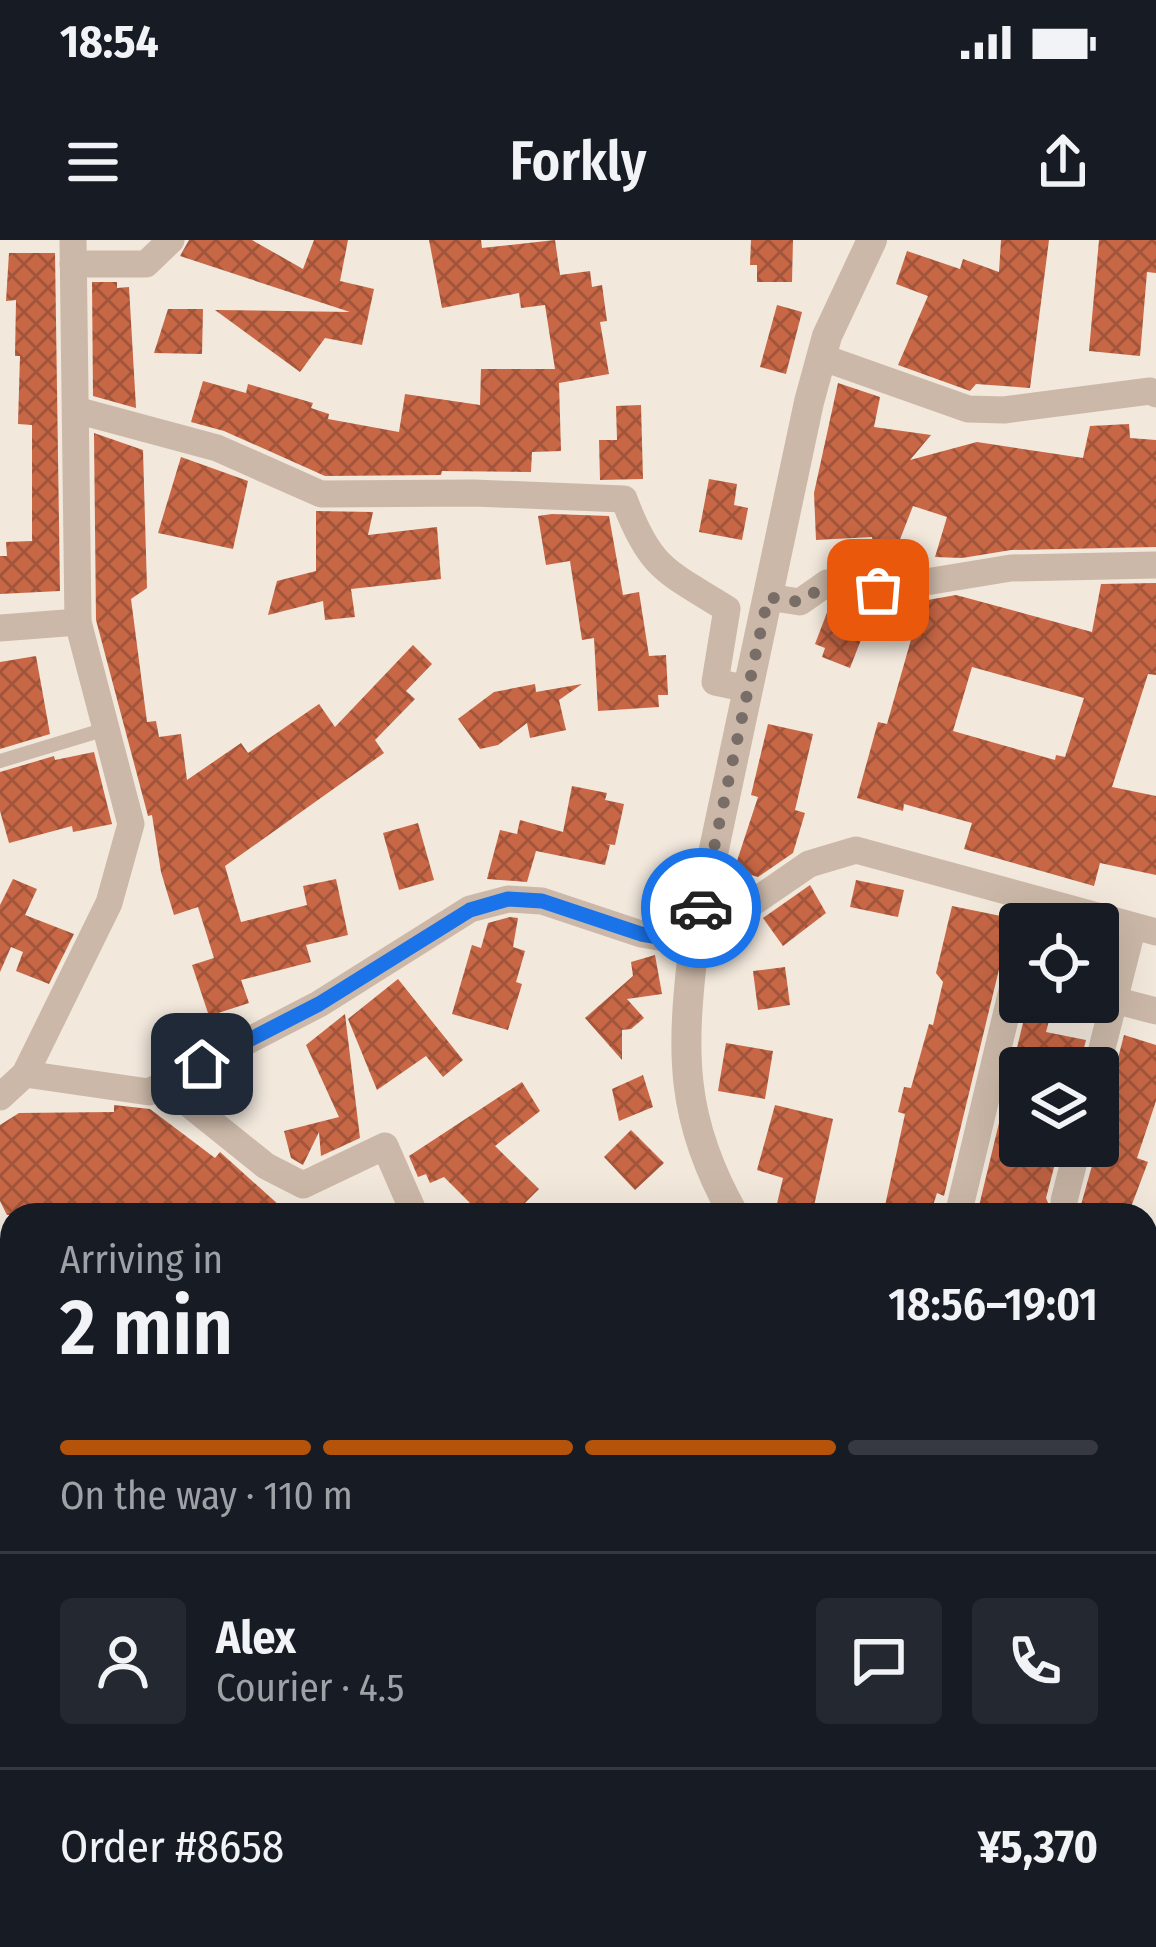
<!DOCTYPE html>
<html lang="en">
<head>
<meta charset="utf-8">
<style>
  :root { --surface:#171b24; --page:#242831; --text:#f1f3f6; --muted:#9ea1a6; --line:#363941; --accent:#b45309 }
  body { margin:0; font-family:"Fira Sans Condensed",sans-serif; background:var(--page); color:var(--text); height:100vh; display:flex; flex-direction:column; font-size:45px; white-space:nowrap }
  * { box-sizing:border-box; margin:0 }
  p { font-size:39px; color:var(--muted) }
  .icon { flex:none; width:66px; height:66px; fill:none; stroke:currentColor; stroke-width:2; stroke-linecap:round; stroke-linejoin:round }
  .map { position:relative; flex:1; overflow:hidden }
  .sheet { position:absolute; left:0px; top:963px; width:1158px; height:744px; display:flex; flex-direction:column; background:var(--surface); border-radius:36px 36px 0 0; box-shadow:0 12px 48px #0002 }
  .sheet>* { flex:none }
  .buttons { position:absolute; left:999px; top:663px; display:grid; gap:24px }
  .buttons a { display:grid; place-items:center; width:120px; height:120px; border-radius:12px; background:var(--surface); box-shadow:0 12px 48px #0002; font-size:60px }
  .pin { position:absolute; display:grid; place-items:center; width:102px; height:102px; color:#fff; margin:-51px; border-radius:24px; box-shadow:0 6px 18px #0006 }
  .courier { position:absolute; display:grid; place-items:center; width:120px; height:120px; margin:-60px; border:9px solid #1a73e8; border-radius:50%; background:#fff; color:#222; box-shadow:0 3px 15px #0007 }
  .overview em { font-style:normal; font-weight:600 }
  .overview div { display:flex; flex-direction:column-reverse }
  .overview { display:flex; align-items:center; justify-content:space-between; height:204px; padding:0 60px }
  h1 { font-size:78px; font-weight:600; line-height:90px }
  .bar { display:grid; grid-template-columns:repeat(4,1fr); gap:18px 12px; align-content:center; height:144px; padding:0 60px }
  .bar i { height:15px; border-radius:9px; background:var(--line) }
  .bar .current { background:var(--accent) }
  .bar p { grid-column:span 4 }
  .line { display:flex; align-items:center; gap:30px; padding:0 60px; border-top:3px solid var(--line) }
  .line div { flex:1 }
  .round { display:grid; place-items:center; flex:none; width:126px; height:126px; border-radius:12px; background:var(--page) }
  .status { display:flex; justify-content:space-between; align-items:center; height:84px; padding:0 60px; background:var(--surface); direction:ltr }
  .status svg { height:33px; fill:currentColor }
  header { display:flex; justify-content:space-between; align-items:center; height:156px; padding:0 60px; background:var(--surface); font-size:54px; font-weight:600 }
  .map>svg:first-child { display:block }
</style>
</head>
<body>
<div class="status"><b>18:54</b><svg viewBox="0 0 49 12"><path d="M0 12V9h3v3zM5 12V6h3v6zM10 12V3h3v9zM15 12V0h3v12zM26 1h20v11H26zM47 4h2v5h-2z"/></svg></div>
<header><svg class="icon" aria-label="menu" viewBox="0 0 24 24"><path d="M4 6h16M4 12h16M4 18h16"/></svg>Forkly<svg class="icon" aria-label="share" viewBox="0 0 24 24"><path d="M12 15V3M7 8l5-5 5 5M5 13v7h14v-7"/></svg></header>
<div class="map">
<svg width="1156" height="1707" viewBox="0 0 1156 1707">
  <defs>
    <pattern id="building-cross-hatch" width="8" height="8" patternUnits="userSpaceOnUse" patternTransform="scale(3)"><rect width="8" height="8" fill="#c76746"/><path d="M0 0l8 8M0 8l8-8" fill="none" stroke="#a2553a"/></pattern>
  </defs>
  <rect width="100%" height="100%" fill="#f2e8dc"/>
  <!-- building -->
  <g fill="url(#building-cross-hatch)" fill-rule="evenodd">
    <polygon points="189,0 252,0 303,29 314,0 348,0 340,41 374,49 362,105 325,98 300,132 215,70 350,72 180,16"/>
    <polygon points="429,0 481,0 482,8 555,0 560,35 590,31 592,47 602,45 607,81 600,82 609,134 559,143 561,211 532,212 531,232 442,231 441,235 325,236 224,191 191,182 203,141 246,153 248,144 313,163 311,168 329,174 328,179 399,192 405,154 480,165 481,129 555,129 545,65 521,68 519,53 442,68"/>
    <polygon points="751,0 793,0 792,42 757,42 757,25 750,25"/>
    <polygon points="1001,0 1049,0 1030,148 976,144 970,151 898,125 928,56 896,44 907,11 960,29 963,19 999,32"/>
    <polygon points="1099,0 1156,0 1156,33 1147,32 1140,116 1089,111"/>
    <polygon points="9,13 55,13 60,351 0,354 0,316 7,316 6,302 32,301 32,185 18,184 20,116 15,116 16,60 6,61"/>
    <polygon points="92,42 117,42 117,48 129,47 136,168 93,156"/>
    <polygon points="777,65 802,72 786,134 760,127"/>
    <polygon points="168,69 203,69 202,114 154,113"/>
    <polygon points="838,143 880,157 874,187 931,195 910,220 977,202 1083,218 1090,186 1129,184 1130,198 1156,200 1156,307 1011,310 962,318 935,317 947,277 913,266 888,330 877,332 872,297 816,300 814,253"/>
    <polygon points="641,165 643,239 600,240 599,200 617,200 616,166"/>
    <polygon points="94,193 143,210 147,348 131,359 147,482 156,481 159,497 181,494 187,540 241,503 248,513 319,464 335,487 413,405 432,424 406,451 415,459 375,500 384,513 225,626 241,682 307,665 303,646 336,639 348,695 306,705 311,722 241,740 249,763 209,776 192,725 214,718 198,667 174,675 161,632 152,575 148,576 96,380"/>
    <polygon points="181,217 248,241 233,309 158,293"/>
    <polygon points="709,239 737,244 734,265 748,268 742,300 699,292"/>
    <polygon points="316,271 373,272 368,295 437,287 441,339 351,349 355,377 325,380 323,361 268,375 277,341 316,331"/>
    <polygon points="552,274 609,276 623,355 639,352 649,416 666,415 668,455 658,455 659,467 598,471 594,398 582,400 570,321 546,325 538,276"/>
    <path d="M 1156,343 L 1156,435 L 1148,434 L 1112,547 L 1156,556 L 1156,635 L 1100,623 L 1094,646 L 964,609 L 972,583 L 904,564 L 903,571 L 857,558 L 878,482 L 887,484 L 922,361 L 956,355 L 1092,392 L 1101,344 ZM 972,427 L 1084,458 L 1065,517 L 1056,515 L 1055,520 L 953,491 Z"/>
    <polygon points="831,362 873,369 850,428 822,417 825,408 815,404"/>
    <polygon points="36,416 50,494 0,509 0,422"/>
    <polygon points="535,444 536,452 582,444 559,460 566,490 530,498 527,483 498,505 480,509 458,479 494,452"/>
    <polygon points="768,484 813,494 795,570 805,573 793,613 758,637 734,630 758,557 751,555"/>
    <polygon points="94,512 112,584 73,592 72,586 9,603 0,571 0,532 54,516 55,520"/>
    <polygon points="572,546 607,553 605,560 624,564 615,605 606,604 610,605 605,625 536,611 527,642 487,639 500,590 517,594 520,580 563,592"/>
    <polygon points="418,583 434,640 399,650 383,593"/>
    <polygon points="13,639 37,649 25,675 74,694 49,744 16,731 23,712 11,707 0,732 0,665"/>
    <polygon points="856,640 904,650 898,677 850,667"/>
    <polygon points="810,645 826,673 783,706 763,678"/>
    <polygon points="952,666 1020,680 1020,699 1008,704 1003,713 944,956 937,953 930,975 883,975 905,874 898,872 904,847 911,848 929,784 933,785 943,742 936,733"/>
    <polygon points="510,677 518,678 513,707 525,711 516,742 522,744 508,790 452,774 472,705 481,708 488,683"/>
    <polygon points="655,715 662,754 627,759 644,778 631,789 622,790 622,820 585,778 633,736 631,722"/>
    <polygon points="785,727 790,765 758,770 753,731"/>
    <polygon points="398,739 463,820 443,837 426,816 377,850 348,779"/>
    <polygon points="1028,762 1054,762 1046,792 1086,800 1079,828 1020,828 1020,906 1058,912 1046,958 1053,975 1011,975 979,966"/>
    <polygon points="345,774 360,898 321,916 319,892 303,925 291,918 284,891 339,877 306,805"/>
    <polygon points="1124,795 1156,805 1156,861 1137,918 1148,922 1128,975 1075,975 1081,965 1093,922 1098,923 1098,846 1109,841 1114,834"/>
    <polygon points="726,803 773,811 765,859 718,851"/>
    <polygon points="643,835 653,867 619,881 612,849"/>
    <polygon points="522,842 540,871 495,906 539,949 513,975 482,975 444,937 430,943 426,934 418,937 409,916"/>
    <polygon points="114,865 150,869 215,918 220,912 290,975 7,975 0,961 0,885 19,873 114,872"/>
    <polygon points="775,865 833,879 812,975 776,968 783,938 757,930"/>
    <polygon points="631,890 664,923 635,950 604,917"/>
  </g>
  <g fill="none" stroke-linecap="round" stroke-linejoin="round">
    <!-- service -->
    <polyline stroke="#cbb8a8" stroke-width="14" points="0,521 106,489"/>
    <!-- minor -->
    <g stroke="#cbb8a8" stroke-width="27">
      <polyline points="73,24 146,24 171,0"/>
      <polyline points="821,117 968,169 1004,170 1150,151 1156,154"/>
      <path d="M 76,170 L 217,208 L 321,254 L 474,253 L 624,259 C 650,329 666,331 727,369 L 715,442 L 748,449"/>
      <polyline points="768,357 800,362 827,343 877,350 1011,328 1156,325"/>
      <polyline points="0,388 78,382"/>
      <polyline points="1114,760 1156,771"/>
      <polyline points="1097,828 1133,686"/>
      <polyline points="25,834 149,852 319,764 470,669 508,659 542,661 641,694 694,703 809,624 856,610 1156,692"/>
      <polyline points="164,844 266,926 303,945 385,906 415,975"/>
      <polyline points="0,857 25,834 109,663 131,584 78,382 73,0"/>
      <polyline points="1064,961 1078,906"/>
      <polyline points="958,975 1020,717"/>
      <polyline points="0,1284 12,1298"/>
      <polyline points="1146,1480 1156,1475"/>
      <polyline points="0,1544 12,1536"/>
      <polyline points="0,1581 12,1573"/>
      <polyline points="764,1695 768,1707"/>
    </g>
    <!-- tertiary -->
    <g stroke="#cbb8a8" stroke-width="30">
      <path d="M 734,975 C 679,878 681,811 694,703 L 809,162 L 827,96 L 872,0"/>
      <polyline points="923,1695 927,1707"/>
    </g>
  </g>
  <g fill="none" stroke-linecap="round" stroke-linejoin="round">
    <!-- done -->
    <polyline stroke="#786e67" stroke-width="12" stroke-dasharray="0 21.6" points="701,668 768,357 800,362 827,344 878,350"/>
    <!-- route -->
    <polyline stroke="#1a73e8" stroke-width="15" points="202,824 319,764 470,670 508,659 542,661 641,694 694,703 701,668"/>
  </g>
</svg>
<div class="buttons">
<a><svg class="icon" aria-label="locate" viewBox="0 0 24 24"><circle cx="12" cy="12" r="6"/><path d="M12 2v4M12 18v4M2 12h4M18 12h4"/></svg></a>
<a><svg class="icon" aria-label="layers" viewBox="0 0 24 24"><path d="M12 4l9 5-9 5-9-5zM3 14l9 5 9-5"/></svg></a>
</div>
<div class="pin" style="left:878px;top:350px;background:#ea580c"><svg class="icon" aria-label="bag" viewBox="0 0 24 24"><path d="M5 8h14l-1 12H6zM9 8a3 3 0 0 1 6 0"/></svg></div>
<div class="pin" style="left:202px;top:824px;background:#1f2937"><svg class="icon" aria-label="home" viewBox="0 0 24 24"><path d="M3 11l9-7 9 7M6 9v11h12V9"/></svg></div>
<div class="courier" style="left:701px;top:668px"><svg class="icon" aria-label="car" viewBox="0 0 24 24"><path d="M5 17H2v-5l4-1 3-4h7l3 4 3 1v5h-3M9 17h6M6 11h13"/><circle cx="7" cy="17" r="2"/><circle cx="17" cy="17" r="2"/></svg></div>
<section class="sheet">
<div class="overview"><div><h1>2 min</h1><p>Arriving in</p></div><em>18:56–19:01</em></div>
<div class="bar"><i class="current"></i><i class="current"></i><i class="current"></i><i></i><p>On the way · 110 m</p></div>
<div class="line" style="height:216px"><a class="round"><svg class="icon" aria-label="person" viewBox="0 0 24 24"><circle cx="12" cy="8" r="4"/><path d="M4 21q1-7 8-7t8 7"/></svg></a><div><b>Alex</b><p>Courier · 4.5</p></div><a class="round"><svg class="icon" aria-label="chat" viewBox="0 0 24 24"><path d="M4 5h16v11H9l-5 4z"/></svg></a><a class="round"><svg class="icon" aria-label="phone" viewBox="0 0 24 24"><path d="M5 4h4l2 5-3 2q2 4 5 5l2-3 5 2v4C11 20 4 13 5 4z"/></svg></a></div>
<div class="line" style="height:156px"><div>Order #8658</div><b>¥5,370</b></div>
</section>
</div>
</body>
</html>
